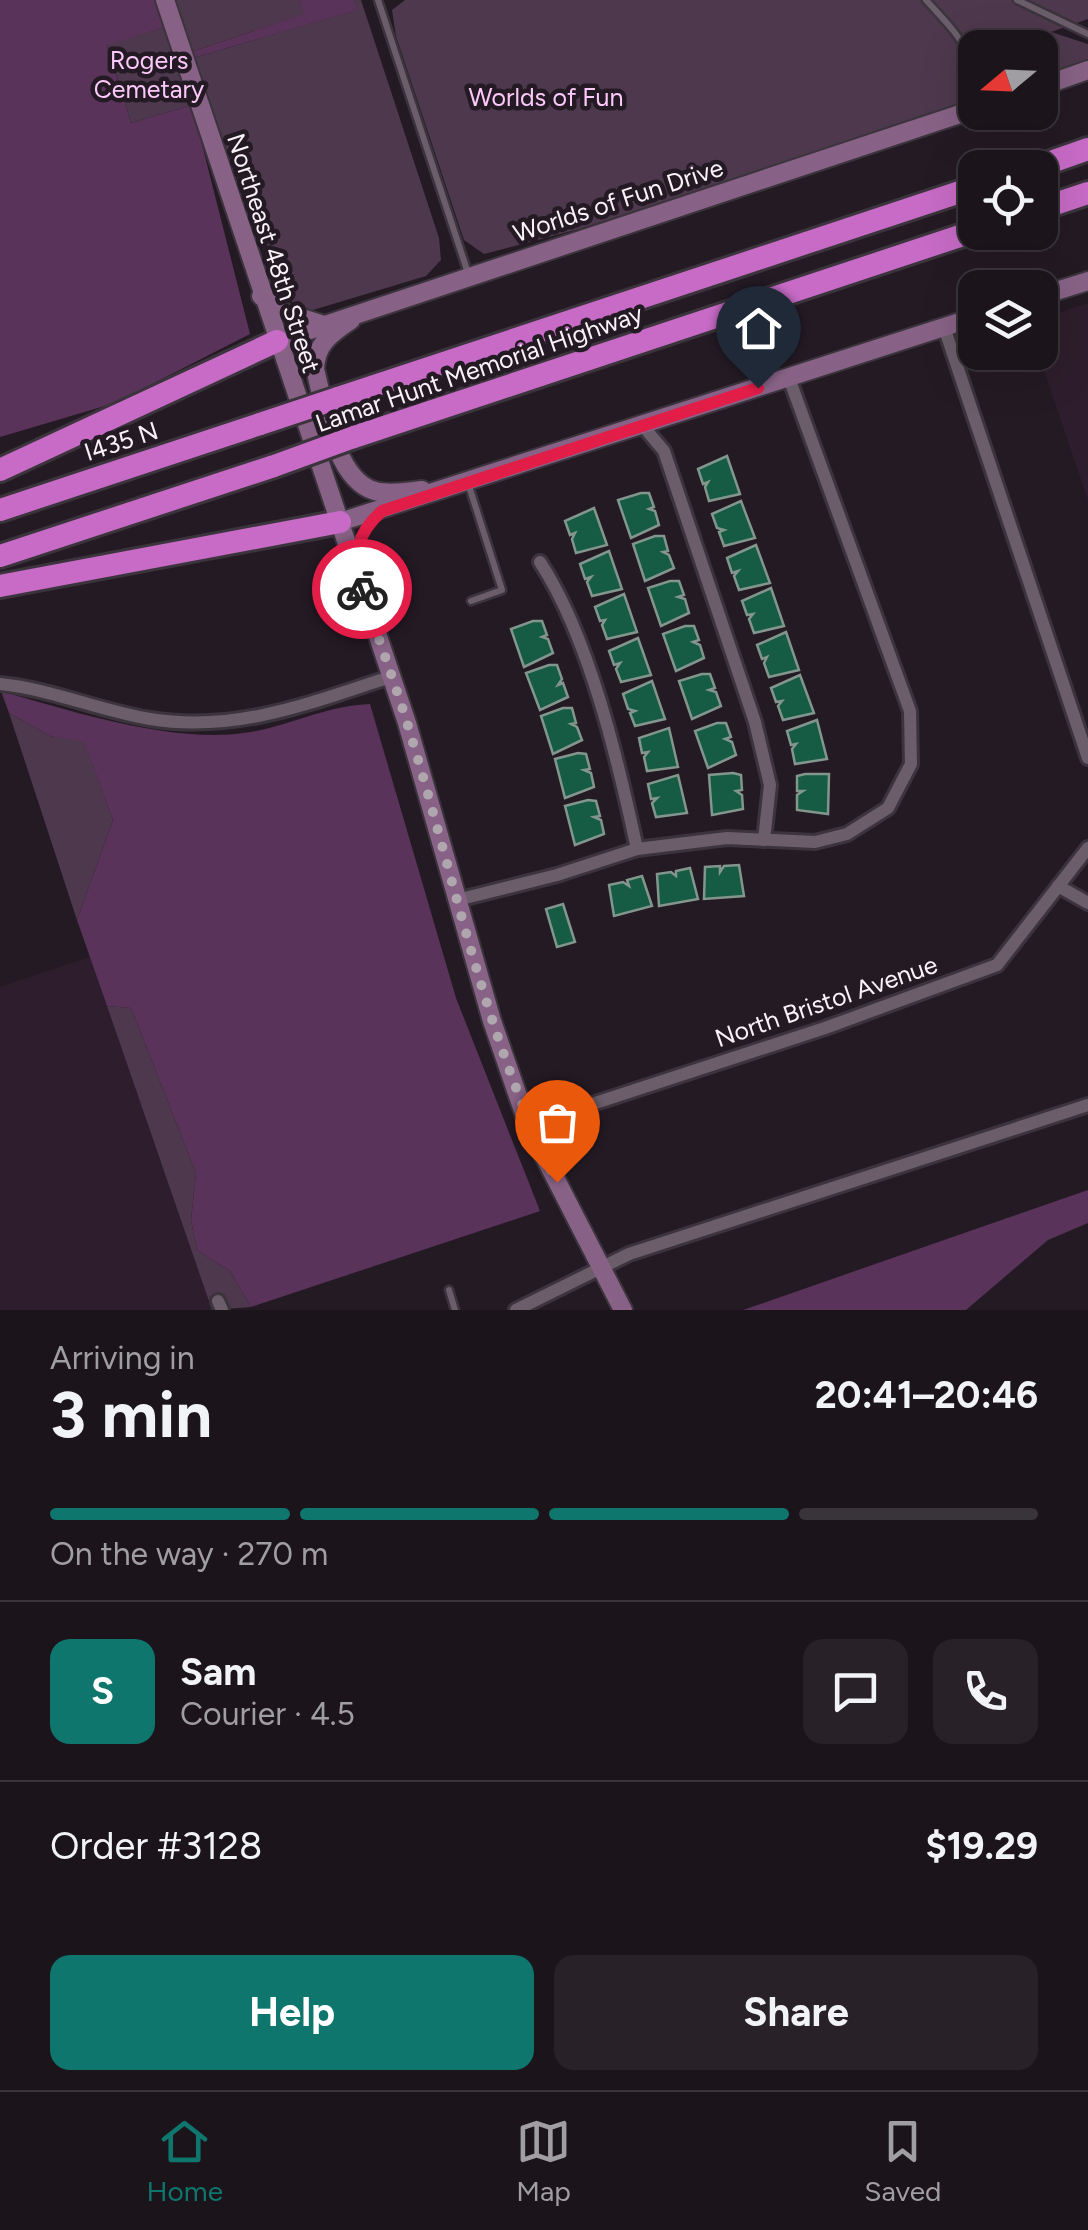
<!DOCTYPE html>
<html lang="en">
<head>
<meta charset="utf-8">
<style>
  :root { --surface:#1b141b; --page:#282128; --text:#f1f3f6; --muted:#a09ea3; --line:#39333a; --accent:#0f766e }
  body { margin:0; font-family:Figtree,sans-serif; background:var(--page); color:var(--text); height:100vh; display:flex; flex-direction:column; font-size:38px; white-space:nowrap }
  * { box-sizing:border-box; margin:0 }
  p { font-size:32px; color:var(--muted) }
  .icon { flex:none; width:55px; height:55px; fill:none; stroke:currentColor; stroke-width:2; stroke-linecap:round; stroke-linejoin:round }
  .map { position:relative; height:1310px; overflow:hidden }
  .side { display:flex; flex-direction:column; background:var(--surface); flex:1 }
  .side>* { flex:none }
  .needle { width:65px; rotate:251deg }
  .fabs { position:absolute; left:958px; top:30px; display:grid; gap:20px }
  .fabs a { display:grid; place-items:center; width:100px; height:100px; border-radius:20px; background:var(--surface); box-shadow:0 10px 40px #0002,0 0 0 2px var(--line); font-size:50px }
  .pin { position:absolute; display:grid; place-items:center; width:85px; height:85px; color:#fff; margin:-102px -42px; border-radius:50% 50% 50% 0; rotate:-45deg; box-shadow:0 0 10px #0007 }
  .pin .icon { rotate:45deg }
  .courier { position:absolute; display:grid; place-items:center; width:100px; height:100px; margin:-50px; border:8px solid #e11d48; border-radius:50%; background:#fff; color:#222; box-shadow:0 2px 12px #0007 }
  .overview em { font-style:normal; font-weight:700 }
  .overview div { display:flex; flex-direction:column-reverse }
  .overview { display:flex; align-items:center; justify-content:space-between; height:170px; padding:0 50px }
  h1 { font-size:65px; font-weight:700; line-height:75px }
  .bar { display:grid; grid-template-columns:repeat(4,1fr); gap:15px 10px; align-content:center; height:120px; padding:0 50px }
  .bar i { height:12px; border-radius:8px; background:var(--line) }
  .bar .selected { background:var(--accent) }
  .bar p { grid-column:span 4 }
  .line { display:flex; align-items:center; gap:25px; padding:0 50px; border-top:2px solid var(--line) }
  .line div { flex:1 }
  .round { display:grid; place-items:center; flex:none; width:105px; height:105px; border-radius:20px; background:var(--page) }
  .button { display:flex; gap:20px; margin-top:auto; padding:20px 50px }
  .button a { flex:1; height:115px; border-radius:20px; background:var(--accent); color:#fff; font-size:40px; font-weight:700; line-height:115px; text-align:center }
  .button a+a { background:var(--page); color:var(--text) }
  .tab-bar { display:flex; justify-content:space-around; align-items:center; height:140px; border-top:2px solid var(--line); background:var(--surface); font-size:28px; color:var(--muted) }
  .tab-bar a { display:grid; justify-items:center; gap:5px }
  .tab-bar .selected { color:var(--accent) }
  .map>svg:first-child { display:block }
</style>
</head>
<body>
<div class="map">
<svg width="1088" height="1310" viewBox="0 0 1088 1310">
  <rect width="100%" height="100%" fill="#241a24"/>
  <!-- built -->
  <g fill="#2e1e2d">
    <polygon points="1088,303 1088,500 1038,353 1040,319"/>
    <polygon points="90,957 212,1310 0,1310 0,987"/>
  </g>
  <!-- green -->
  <g fill="#4e384d">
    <polygon points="174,0 300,0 305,14 191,52"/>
    <polygon points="354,0 361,0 439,238 441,260 426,276 313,310 299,311 276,282 193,58 356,10"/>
    <polygon points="405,0 1088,0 1088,19 1051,32 1088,44 1088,61 1040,75 1040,48 975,48 975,57 963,61 963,94 957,108 579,229 484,254 464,240 396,36 392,10"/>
    <polygon points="166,27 192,105 131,123 107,44"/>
    <polygon points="9,713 50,736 84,741 113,820 77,920"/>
    <polygon points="107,1006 131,1008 196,1173 191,1220 197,1250 230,1271 251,1307 212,1310"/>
  </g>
  <!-- forest -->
  <g fill="#593359">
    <polygon points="0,0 154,0 166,27 107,45 131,123 192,105 250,334 115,403 0,437"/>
    <polygon points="300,0 354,0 357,10 193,58 191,52 304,14"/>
    <path d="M 1,691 C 74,712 176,745 251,732 C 291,725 329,705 370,704 L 456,998 L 540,1211 L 251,1307 L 230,1271 L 197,1250 L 191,1220 L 196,1173 L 131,1008 L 107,1006 L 77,920 L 113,820 L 84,742 L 50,736 L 9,713 Z"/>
    <polygon points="1088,1190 1088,1223 1048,1240 966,1310 743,1310"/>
  </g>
  <!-- building -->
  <g fill="#165b43" stroke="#83968d" stroke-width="2.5">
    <polygon points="727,456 740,494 709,501 705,487 708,482 703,484 698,469"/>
    <polygon points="641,493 649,493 654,507 649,509 655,511 659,525 631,538 618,500"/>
    <polygon points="741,501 755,538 724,546 719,532 724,530 717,528 712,514"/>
    <polygon points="594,508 607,545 576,553 572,539 575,533 570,535 565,521"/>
    <polygon points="655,536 664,536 668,551 663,552 669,555 674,568 645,581 633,544"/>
    <polygon points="756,545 770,583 739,590 734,576 738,571 732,573 727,558"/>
    <polygon points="609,551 622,589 592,596 587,582 591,577 585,579 580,564"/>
    <polygon points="670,581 679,581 684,595 678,597 685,599 689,613 661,626 648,588"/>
    <polygon points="771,588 784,626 754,633 749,619 753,614 747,615 742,601"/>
    <polygon points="624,594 637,632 607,639 602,625 605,620 600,621 595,607"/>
    <polygon points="533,621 542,621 547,635 542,637 548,639 553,653 524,667 511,629"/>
    <polygon points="685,626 694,626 699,640 693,642 700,645 704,658 676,671 663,634"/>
    <polygon points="786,632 799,670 769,677 764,663 767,657 762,659 757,645"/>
    <polygon points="638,638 651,675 621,682 616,669 620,663 614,665 609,651"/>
    <polygon points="549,665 557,665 562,679 558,685 563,683 568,697 540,710 526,673"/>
    <polygon points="702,674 710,674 715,688 709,690 716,692 721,706 692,719 679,681"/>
    <polygon points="800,675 814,713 783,720 778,706 782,701 776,702 771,688"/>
    <polygon points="652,681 665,719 635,726 630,713 635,711 628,709 623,694"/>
    <polygon points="563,708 572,708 576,723 571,724 577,727 582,740 553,754 541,716"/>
    <polygon points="817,720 827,759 795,764 792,749 796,744 791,745 787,731"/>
    <polygon points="717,723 726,723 731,737 725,739 732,742 736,755 708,768 695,731"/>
    <polygon points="669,728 678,767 647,771 644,757 648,752 642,753 639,738"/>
    <polygon points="578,753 586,754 590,769 584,770 591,773 594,787 565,798 555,759"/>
    <polygon points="733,773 741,775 742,790 736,791 742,795 743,809 712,815 709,775"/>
    <polygon points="805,774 829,774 828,814 797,810 797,795 803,791 797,791 797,776"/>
    <polygon points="678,775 687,813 656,817 652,803 657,798 651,799 648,784"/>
    <polygon points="588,800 596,801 600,816 594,817 601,820 604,834 575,845 565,806"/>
    <polygon points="739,865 744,896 704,899 705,867 720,866 720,872 724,866"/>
    <polygon points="690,868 698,899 659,906 657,874 671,872 676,876 676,871"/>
    <polygon points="642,876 652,906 614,916 609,885 623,882 629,886 627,880"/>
    <polygon points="563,904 575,942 557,947 546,909"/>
  </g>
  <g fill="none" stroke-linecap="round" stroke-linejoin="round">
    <defs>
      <g id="lane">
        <polyline points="378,0 468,273"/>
        <path d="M 926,0 C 962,40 977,50 970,107"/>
        <polyline points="1017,0 1088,34"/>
        <polyline points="468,483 502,590 471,601"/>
        <polyline points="449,1290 455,1310"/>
      </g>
      <g id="street">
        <polyline points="944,327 1088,758"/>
        <polyline points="643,426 664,451 755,722 770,785 764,840"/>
        <path d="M 540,562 C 589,637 618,760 637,849"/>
        <path d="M 0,684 C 51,689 100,711 150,719 C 236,733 310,703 390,677"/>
        <polyline points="1058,886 1088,903"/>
        <polyline points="457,900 557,875 637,849 727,838 815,842 847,834 888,808 911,764 910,711 789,378"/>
        <polyline points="528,1125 825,1028 997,965 1088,848"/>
        <polyline points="218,1301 222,1310"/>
        <polyline points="516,1310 629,1254 1088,1105"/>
      </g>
      <g id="secondary">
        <polyline points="165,0 407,723 492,1021 528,1125 623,1310"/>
        <polyline points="1040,87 1088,70"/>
        <polyline points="261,296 280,311 321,324"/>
        <polyline points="1040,296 1088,281"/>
        <path d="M 351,320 C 331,334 316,343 315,369 C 324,404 335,480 375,491 C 389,495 408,492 422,490"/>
        <polyline points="277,341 975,109"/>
        <polyline points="340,522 975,317"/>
      </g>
      <g id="highway">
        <polyline points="1034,168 1088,149"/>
        <polyline points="1040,209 1088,193"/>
        <polyline points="338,398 975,187"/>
        <polyline points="351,438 975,231"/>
        <polyline points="0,470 277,341"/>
        <polyline points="0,510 260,424"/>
        <polyline points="0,556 274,466"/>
        <polyline points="0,586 340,522"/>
      </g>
    </defs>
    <!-- lane casing -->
    <use href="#lane" stroke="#3c343c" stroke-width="11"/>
    <!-- street casing -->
    <use href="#street" stroke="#3c343c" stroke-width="18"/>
    <!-- secondary casing -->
    <use href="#secondary" stroke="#3c343c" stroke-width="22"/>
    <!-- highway casing -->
    <use href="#highway" stroke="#3c343c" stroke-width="28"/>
    <!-- lane -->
    <use href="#lane" stroke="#6b5e6a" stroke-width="6"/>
    <!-- street -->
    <use href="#street" stroke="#6b5e6a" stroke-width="12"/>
    <!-- secondary -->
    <use href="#secondary" stroke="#876286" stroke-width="18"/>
    <!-- highway -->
    <use href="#highway" stroke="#c76bc6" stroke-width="22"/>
    <defs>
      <g id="highway-bridge">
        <polyline points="260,424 338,398"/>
        <polyline points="274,466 351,438"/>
      </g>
    </defs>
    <!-- highway-bridge casing -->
    <use href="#highway-bridge" stroke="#3c343c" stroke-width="28" stroke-linecap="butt"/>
    <!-- highway-bridge -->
    <use href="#highway-bridge" stroke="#c76bc6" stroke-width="22"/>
  </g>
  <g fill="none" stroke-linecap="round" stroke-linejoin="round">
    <!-- done -->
    <path stroke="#afa6ae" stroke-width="10" stroke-dasharray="0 18" d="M 362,589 C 377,635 394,680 408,726 C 455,879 485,1038 557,1182"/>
    <!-- route -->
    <path stroke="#e11d48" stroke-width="12" d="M 362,589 C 352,556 356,534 382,511 L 758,388"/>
  </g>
  <g text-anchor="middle" stroke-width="9" stroke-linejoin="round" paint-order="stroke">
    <!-- park labels -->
    <g font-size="25" fill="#fdc9fb" stroke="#241a24">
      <text x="149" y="69">Rogers<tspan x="149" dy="29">Cemetary</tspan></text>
      <text x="546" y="106">Worlds of Fun</text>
    </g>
    <!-- street labels -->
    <g font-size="25" fill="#faf2f9" stroke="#241a24">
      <text transform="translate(618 200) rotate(-18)" y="9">Worlds of Fun Drive</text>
      <text transform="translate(274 253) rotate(72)" y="9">Northeast 48th Street</text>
      <text transform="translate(479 368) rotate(-19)" y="9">Lamar Hunt Memorial Highway</text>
      <text transform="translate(121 441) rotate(-18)" y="9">I435 N</text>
      <text transform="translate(826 1001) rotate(-19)" y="9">North Bristol Avenue</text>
    </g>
  </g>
</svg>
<div class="fabs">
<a><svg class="needle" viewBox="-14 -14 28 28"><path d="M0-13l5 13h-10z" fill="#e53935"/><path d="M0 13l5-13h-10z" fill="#a09ea3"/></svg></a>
<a><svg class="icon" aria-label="locate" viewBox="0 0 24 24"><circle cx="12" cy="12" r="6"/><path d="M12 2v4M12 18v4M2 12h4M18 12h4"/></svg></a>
<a><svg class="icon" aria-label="layers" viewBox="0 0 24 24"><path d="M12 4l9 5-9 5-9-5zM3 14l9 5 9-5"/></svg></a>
</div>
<div class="pin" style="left:557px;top:1182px;background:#ea580c"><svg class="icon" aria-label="bag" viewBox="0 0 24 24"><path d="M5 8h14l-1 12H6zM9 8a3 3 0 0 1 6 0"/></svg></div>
<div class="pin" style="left:758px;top:388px;background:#1f2937"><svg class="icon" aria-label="home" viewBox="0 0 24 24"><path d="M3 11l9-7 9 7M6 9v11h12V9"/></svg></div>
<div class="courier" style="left:362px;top:589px"><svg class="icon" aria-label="bike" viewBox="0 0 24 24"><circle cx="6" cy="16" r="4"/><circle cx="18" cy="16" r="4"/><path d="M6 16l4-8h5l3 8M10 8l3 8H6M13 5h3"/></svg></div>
</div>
<section class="side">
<div class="overview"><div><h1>3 min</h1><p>Arriving in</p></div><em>20:41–20:46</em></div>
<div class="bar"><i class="selected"></i><i class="selected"></i><i class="selected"></i><i></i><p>On the way · 270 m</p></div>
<div class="line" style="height:180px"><b class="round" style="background:var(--accent);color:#fff">S</b><div><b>Sam</b><p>Courier · 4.5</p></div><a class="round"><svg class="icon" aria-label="chat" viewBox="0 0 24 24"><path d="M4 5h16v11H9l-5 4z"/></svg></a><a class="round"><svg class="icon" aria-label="phone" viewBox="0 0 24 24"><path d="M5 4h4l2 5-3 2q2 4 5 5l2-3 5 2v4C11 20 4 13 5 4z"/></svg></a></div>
<div class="line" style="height:130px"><div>Order #3128</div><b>$19.29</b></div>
<div class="button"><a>Help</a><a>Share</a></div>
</section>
<nav class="tab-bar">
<a class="selected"><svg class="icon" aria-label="home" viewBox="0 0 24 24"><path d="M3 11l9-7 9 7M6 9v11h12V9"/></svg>Home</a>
<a><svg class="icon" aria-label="map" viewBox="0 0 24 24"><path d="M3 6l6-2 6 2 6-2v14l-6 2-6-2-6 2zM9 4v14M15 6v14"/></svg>Map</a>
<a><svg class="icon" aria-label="saved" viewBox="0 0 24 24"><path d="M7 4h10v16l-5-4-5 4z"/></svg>Saved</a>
</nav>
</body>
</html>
